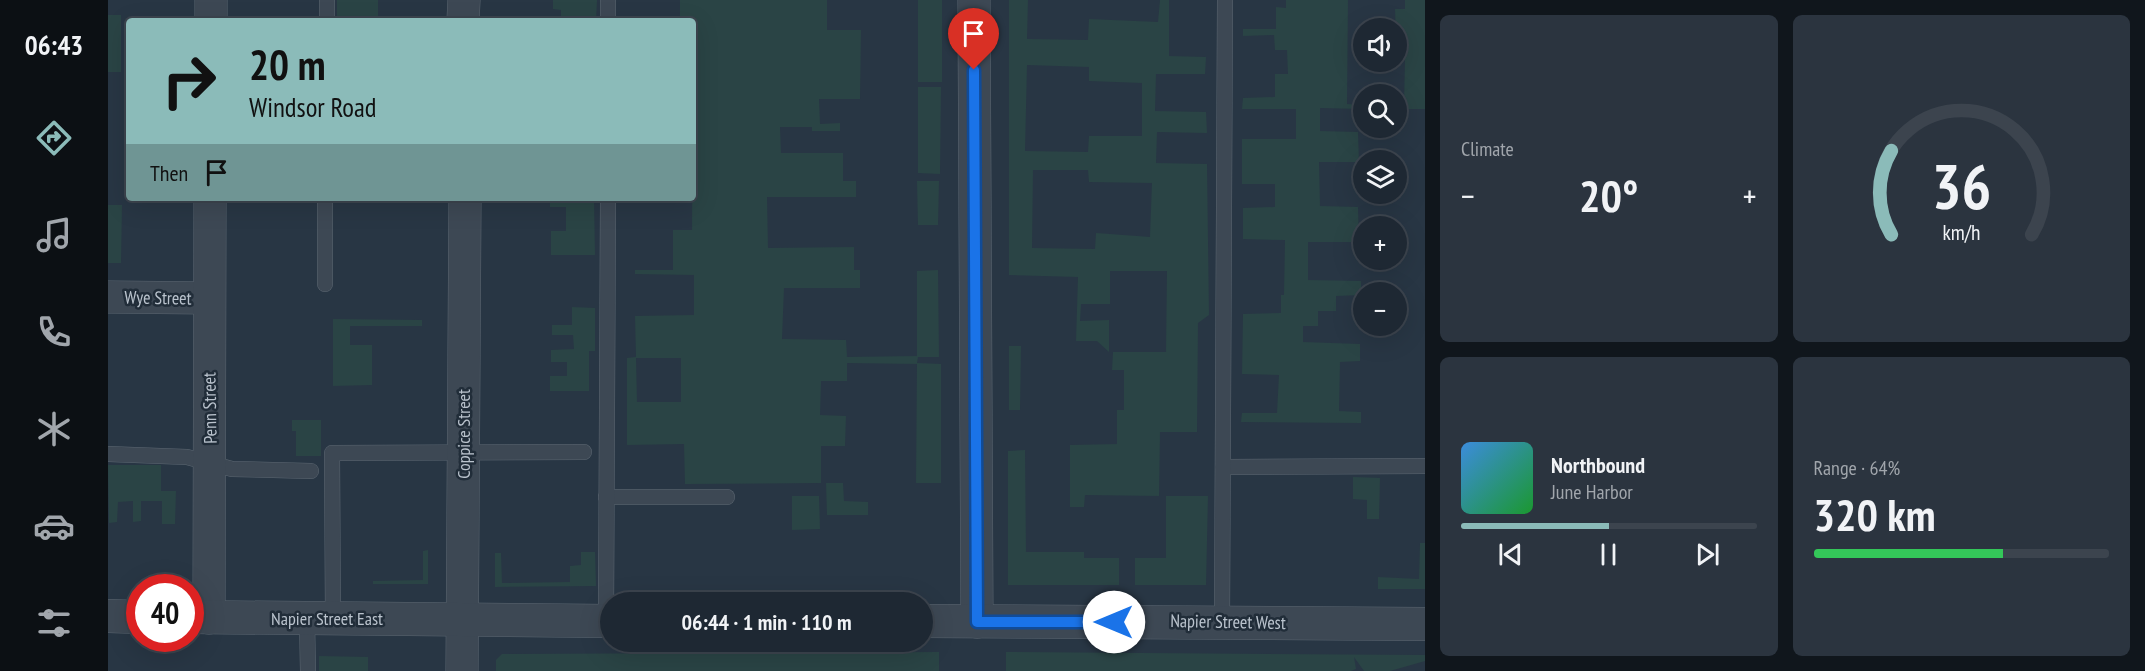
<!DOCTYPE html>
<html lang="en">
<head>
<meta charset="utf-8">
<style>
	body { margin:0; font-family:"PT Sans Narrow",sans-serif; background:#2b343f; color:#f1f3f6; height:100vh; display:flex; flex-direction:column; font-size:22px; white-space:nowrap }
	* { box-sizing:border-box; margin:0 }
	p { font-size:20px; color:#a1a6ac }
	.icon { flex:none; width:33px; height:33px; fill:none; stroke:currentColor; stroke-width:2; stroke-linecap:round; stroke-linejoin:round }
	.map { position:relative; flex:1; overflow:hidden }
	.drawer { display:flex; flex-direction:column; gap:15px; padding:15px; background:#10161c; width:720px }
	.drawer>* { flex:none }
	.hud { position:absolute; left:18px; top:18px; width:570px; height:183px; border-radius:6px; box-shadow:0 6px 24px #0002,0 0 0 2px #3c444e; background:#8bbbb9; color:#111; overflow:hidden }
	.fabs { position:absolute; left:1245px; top:18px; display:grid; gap:12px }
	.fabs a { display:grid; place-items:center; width:54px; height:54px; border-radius:50%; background:#1e2833; box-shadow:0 6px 24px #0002,0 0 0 2px #3c444e; font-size:30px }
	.speed { position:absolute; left:18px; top:574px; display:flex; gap:12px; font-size:30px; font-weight:700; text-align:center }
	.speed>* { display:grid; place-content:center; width:78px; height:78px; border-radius:50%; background:#1e2833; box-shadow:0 6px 24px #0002,0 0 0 2px #3c444e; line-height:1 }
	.speed .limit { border:9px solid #d22; background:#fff; color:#111 }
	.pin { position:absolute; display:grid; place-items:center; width:51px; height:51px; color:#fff; margin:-62px -26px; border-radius:50% 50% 50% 0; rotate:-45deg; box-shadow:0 0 6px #0007 }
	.pin .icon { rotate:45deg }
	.me { position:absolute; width:66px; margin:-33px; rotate:270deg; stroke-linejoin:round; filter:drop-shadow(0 0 4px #0008) }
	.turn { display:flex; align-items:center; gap:21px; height:126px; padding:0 24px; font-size:27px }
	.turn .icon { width:78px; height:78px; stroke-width:2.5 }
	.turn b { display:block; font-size:42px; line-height:51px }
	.then { display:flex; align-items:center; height:57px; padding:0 24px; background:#0003; gap:12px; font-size:22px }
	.big { font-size:45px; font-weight:700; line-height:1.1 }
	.drawer .card { flex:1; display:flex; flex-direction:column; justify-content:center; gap:9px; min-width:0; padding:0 21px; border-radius:9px; background:#2b343f }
	.drawer .dial { align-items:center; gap:0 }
	.dial svg { height:156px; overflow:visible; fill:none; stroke:#3c444e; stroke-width:7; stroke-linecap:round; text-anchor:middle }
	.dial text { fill:#f1f3f6; stroke:none }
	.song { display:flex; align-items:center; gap:18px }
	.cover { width:72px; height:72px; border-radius:9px; background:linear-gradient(135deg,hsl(210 70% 55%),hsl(130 70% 35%)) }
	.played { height:6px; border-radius:3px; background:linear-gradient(90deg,#8bbbb9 50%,#3c444e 50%) }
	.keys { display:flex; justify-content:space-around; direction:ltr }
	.heat { display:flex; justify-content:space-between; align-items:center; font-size:33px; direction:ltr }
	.charge { height:9px; border-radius:4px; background:linear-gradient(90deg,#34c759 64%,#3c444e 0) }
	.drawer .tiles { flex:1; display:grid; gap:15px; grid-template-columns:repeat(2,1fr) }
	.trip { position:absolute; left:492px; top:592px; width:333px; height:60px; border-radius:30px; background:#1e2833; box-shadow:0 6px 24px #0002,0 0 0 2px #3c444e; font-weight:700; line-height:60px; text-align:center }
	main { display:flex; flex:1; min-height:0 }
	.menu { display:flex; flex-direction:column; width:108px; justify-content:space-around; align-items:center; background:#0c1014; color:#a1a6ac }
	.menu .icon { width:42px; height:42px }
	.menu .selected { color:#8bbbb9 }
	.menu b { font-size:27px; color:#f1f3f6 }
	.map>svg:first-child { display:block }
	.green { fill:#2a4445; fill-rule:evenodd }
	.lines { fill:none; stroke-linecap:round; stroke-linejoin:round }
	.service-casing { stroke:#5b6671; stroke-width:16 }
	.minor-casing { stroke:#5b6671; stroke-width:33 }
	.tertiary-casing { stroke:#5b6671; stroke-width:34 }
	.service { stroke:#3d4854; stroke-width:15 }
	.minor { stroke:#3d4854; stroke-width:32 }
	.tertiary { stroke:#3d4854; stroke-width:33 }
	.route-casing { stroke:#114b97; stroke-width:15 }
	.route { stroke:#1a73e8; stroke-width:10 }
	.labels { text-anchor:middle; stroke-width:5; stroke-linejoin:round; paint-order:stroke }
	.street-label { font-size:18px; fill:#bac3cd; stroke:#212d39 }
</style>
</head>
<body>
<main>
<nav class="menu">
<b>06:43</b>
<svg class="icon selected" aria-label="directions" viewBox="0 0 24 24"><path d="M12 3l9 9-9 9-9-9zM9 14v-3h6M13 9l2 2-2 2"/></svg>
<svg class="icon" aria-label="music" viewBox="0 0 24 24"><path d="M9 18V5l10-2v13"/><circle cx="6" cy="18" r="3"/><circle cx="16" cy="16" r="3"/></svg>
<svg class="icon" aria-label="phone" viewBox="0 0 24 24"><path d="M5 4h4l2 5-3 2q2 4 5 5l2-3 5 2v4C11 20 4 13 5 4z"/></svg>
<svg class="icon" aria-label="climate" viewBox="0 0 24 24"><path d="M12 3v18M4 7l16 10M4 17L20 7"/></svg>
<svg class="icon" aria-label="car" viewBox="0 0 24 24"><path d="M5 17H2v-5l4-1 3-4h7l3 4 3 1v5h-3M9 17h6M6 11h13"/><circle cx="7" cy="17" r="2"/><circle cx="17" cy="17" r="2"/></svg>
<svg class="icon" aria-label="filters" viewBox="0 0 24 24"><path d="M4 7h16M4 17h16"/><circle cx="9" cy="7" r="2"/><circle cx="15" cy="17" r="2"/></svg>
</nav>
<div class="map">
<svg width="1317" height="671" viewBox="0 0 1317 671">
	<rect width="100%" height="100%" fill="#283644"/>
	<g class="green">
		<rect x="229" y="0" width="41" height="21"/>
		<polygon points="445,0 489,0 488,21 453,21 453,10 445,9"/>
		<path d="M572 0H719V30H753L752 99H711L712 124 732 123V131H704V127H672L673 153H735V181H748V197H659L660 248 746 247V270H752V288H676L674 339 738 340 739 357 809 356V271L830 270 831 357H810L809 363 833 364V483H808L809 364 739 363V381H713L712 415 738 416 737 446H713V483L577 484 576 444 519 445V358L528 357 527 316 586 315V275L527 274V270H565V230H584L585 21H572ZM528 358H573V402H529Z"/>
		<rect x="810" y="0" width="24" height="82"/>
		<path d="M901 0H920L919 39 980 40 981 19 1050 22 1052 0H1061V56L1098 57 1097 74H1048L1047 111 1098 112 1099 133 1049 132 1048 163 1099 164 1101 315 1090 323 1089 432H1052L1051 496 977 495 976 507H962V445L1009 444V410H1016V370H1004L1005 352H1058L1059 271H1002V304H973L972 321 1001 320V352L989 341H968L970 277 901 275ZM919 65 981 67V81L1034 83V136H981L980 152 917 151ZM925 170H980L981 182 1044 183 1042 237 988 233 987 249 924 248Z"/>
		<polygon points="1178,0 1240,0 1239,104 1255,105 1255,109 1212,108 1212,131 1250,132 1251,162 1211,162 1212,206 1250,207 1251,242 1200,242 1200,280 1253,281 1253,295 1228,296 1228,311 1210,311 1210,326 1195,326 1195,342 1252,344 1252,361 1232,362 1231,411 1253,412 1253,423 1133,422 1134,413 1169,413 1171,375 1134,374 1135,314 1173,313 1173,295 1176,295 1177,240 1135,239 1135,208 1167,207 1167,184 1134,184 1134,139 1188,139 1188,109 1134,109 1135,98 1167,97 1167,74 1180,74 1179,50 1167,50 1166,35 1135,36 1135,29 1168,29 1168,7 1178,8"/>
		<polygon points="1297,0 1317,0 1317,109 1289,109 1289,105 1296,105 1297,60 1289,60 1287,9 1297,9"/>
		<rect x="0" y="15" width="13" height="57"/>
		<polygon points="810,87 833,87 832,174 810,173"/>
		<polygon points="809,181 831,181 830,225 810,225"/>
		<polygon points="442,198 486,198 487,255 443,255 443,231 458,231 458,207 442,207"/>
		<polygon points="0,205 14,205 13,263 0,263"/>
		<polygon points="464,307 487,308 487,351 481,351 481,391 442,391 442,376 459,376 459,362 443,362 443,350 466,349 465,335 444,335 444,325 464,325"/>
		<polygon points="225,319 314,320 314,326 242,326 242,345 264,345 264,385 225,386"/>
		<polygon points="901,346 913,346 912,410 901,410"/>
		<polygon points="184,420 213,420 213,456 188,456 188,431 184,431"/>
		<polygon points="917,450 918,552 976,552 976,558 1011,558 1011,585 900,585 900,451"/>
		<polygon points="0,465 53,465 53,491 68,491 67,524 54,524 54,501 33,501 33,521 25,522 25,501 10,502 9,522 1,523"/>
		<polygon points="1245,477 1272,478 1271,519 1259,519 1259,500 1245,499"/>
		<polygon points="718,483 735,483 736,501 760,502 760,515 719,515"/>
		<polygon points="684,496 711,496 712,529 684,530"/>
		<polygon points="1058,496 1100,496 1098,585 1027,585 1027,558 1058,558"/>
		<polygon points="1312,543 1317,543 1317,589 1270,589 1270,577 1311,579"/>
		<polygon points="320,550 320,584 265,584 265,581 315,580 315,551"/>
		<polygon points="473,552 487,552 488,586 387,587 387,553 393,553 394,583 462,582 462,566 473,565"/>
		<polygon points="831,652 831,671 388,671 388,660 394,654"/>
		<polygon points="898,652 1317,655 1317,661 1282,671 1256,671 1246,657 1248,669 1243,671 898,671"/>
		<polygon points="211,656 260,657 260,671 211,671"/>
	</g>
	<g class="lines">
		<g class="service-casing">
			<g id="service">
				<polyline points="219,21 219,0"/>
				<polyline points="500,21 500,0"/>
				<polyline points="217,284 217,198"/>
				<polyline points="0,454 79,457 124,469 203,471"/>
				<polyline points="1115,467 1317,466"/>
				<polyline points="498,497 619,497"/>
				<polyline points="199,620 200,671"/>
				<polyline points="225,620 224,453 476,452"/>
				<polyline points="498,621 500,198"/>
				<polyline points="1114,623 1117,0"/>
			</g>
		</g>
		<g class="minor-casing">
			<g id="minor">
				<polyline points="866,0 869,622"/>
				<polyline points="103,21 103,0"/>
				<polyline points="355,21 356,0"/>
				<polyline points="0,297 101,298"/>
				<polyline points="101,618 102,198"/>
				<polyline points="354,671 357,198"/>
			</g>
		</g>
		<g class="tertiary-casing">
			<g id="tertiary">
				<polyline points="0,616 32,617"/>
				<polyline points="82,617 502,621"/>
				<polyline points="814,621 1317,624"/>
			</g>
		</g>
		<use href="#service" class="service"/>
		<use href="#minor" class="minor"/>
		<use href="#tertiary" class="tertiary"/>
	</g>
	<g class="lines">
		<g class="route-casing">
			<polyline id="route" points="866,70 869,622 1006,622"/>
		</g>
		<use href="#route" class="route"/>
	</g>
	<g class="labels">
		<g class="street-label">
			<text transform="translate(50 298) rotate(1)" y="6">Wye Street</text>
			<text transform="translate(102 408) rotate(-91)" y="6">Penn Street</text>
			<text transform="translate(356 434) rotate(-90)" y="6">Coppice Street</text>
			<text x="219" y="625">Napier Street East</text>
			<text transform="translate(1120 622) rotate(1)" y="6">Napier Street West</text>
		</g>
	</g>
</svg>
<div class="fabs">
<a><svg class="icon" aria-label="sound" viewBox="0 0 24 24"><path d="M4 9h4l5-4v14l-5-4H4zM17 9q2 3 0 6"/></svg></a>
<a><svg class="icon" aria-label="search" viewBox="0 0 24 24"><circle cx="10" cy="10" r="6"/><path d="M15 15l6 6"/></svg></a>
<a><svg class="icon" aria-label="layers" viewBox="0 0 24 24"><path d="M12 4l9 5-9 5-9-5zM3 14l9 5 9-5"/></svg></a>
<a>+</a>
<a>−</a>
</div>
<div class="speed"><div class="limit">40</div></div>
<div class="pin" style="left:866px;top:70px;background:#d93025"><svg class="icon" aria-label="arrive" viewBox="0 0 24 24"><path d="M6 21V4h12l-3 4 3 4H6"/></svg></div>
<svg class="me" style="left:1006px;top:622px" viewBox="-20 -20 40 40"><circle r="19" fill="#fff"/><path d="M0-13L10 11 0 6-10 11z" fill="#1a73e8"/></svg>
<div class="trip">06:44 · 1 min · 110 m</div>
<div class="hud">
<div class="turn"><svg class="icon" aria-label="right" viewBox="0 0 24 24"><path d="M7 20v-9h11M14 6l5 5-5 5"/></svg><div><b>20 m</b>Windsor Road</div></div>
<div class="then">Then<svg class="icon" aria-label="arrive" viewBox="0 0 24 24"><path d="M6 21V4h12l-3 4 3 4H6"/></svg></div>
</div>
</div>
<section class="drawer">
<div class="tiles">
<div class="card"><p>Climate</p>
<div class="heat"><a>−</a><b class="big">20°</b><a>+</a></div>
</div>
<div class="card dial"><svg viewBox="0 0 100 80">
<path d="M14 69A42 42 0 1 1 86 69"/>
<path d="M14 69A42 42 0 0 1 14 26" stroke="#8bbbb9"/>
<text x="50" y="56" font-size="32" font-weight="700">36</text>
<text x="50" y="72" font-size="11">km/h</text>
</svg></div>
<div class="card">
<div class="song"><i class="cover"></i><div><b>Northbound</b><p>June Harbor</p></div></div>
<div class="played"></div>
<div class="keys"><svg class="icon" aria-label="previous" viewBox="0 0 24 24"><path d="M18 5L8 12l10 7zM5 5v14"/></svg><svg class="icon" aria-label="pause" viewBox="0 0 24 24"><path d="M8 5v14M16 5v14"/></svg><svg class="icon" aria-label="next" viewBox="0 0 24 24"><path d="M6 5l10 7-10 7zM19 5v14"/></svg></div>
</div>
<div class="card"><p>Range · 64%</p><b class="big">320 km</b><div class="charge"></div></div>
</div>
</section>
</main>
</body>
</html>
